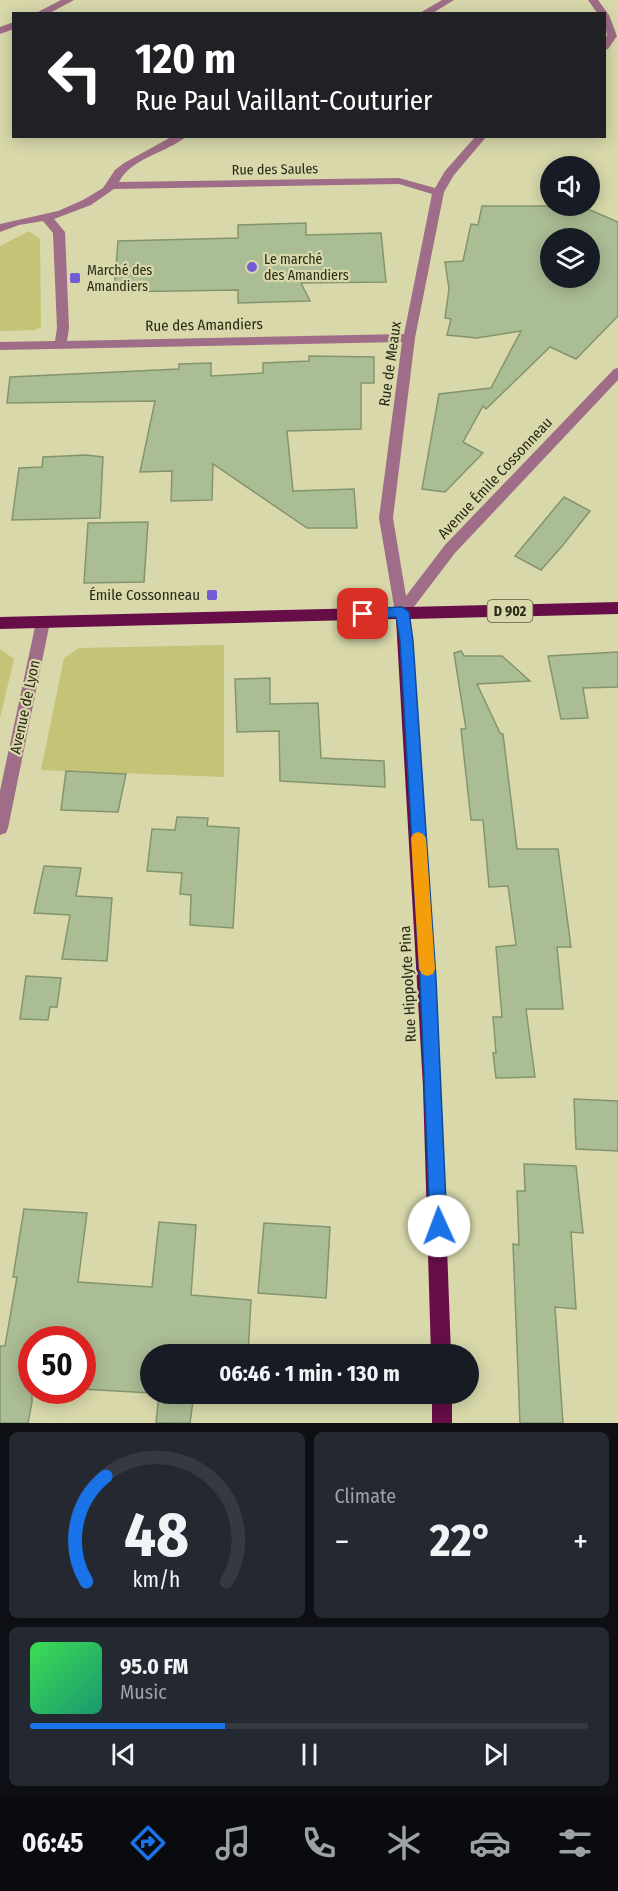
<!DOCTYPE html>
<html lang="en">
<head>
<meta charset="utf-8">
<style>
	body { margin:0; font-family:"Fira Sans Condensed",sans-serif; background:#242831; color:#f1f3f6; height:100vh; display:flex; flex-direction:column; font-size:22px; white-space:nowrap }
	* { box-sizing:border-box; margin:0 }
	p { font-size:20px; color:#9ea1a6 }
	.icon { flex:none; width:33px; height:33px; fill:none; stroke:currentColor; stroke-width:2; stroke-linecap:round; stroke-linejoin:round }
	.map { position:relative; height:1423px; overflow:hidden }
	.sheet { display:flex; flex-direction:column; gap:9px; padding:9px; background:#0d0f14; flex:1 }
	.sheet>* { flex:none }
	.top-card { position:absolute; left:12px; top:12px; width:594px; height:126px; border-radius:0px; box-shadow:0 3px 15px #0003; background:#202124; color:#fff; overflow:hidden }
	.tools { position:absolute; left:540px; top:156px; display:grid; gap:12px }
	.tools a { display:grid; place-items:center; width:60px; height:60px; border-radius:50%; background:#171b24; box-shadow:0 3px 15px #0003; font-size:30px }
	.speed { position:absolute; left:18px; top:1326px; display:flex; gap:12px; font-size:30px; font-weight:700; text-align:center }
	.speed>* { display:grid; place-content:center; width:78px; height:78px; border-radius:50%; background:#171b24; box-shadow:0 3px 15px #0003; line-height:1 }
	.speed .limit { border:9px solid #d22; background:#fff; color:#111 }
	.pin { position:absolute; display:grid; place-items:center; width:51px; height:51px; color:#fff; margin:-26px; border-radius:12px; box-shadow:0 3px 9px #0006 }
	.me { position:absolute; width:66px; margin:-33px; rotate:358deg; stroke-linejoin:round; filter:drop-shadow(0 0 4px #0008) }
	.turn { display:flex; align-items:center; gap:21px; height:126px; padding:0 24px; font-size:27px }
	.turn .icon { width:78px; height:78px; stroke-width:2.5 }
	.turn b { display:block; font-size:42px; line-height:51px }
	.big { font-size:45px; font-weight:700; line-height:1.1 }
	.sheet .tile { flex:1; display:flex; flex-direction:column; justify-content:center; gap:9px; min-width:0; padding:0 21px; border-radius:9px; background:#242831 }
	.sheet .dial { align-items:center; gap:0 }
	.dial svg { height:156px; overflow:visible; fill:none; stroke:#363941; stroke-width:7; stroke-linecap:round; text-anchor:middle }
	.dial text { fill:#f1f3f6; stroke:none }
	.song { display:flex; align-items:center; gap:18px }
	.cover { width:72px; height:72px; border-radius:9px; background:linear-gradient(135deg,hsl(130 70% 55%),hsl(160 70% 35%)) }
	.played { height:6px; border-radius:3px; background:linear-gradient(90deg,#1a73e8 35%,#363941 35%) }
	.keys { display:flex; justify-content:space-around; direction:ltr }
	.heat { display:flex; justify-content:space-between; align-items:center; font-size:33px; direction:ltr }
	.sheet .tiles { flex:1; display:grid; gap:9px; grid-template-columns:1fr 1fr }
	.tile:last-child { grid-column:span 2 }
	.trip { position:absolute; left:140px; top:1344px; width:339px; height:60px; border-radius:30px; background:#171b24; box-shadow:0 3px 15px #0003; font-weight:700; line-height:60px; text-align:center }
	.tab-bar { display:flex; height:96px; justify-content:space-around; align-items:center; background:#090b0e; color:#9ea1a6 }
	.tab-bar .icon { width:42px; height:42px }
	.tab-bar .active { color:#1a73e8 }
	.tab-bar b { font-size:27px; color:#f1f3f6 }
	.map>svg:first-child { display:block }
	.green { fill:#c4c377 }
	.building { fill:#abbd95; stroke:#84956e; stroke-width:1.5; fill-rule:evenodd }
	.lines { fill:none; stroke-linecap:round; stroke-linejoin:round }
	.minor { fill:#9f6d87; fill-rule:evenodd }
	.major { fill:#670d47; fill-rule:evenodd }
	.route { fill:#1a73e8; stroke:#114b97; stroke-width:1.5 }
	.slow { fill:#f59e0b }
	.poi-dot { fill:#725bd5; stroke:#d8d8ab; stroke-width:2 }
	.labels { text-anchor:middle; stroke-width:4.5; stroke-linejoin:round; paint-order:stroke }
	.far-street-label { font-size:14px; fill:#292917; stroke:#d8d8ab }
	.far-poi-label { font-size:14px; fill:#292917; stroke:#d8d8ab; text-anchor:start }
	.shield { fill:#d8d8ab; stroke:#5e5e43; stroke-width:1.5 }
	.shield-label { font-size:14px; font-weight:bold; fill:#292917 }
	.street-label { font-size:15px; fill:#292917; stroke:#d8d8ab }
	.poi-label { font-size:15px; fill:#292917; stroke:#d8d8ab; text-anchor:end }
</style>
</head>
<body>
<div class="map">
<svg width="618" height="1423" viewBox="0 0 618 1423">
	<rect width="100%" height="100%" fill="#d8d8ab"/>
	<g class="green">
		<polygon points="29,231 40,239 41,327 35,330 0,331 0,246"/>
		<polygon points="224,645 224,777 41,770 64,658 79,648"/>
		<polygon points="0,649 14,659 0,718"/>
	</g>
	<g class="building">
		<path d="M482 206H581L618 222V316L576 359 550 347 486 409 483 406 463 442 483 453 445 492 422 489 439 394 491 388 521 331 477 338 447 335 451 319 445 318 449 289 445 262 463 261 471 224 478 225ZM550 238H590V278H550Z"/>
		<polygon points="306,223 306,235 381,233 386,282 301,283 310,301 238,303 238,290 114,292 118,241 238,238 238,225"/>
		<polygon points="309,356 374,357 374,383 361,383 361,429 287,431 293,491 354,489 357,528 307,528 213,464 212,500 171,501 172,471 140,472 155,401 7,403 10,377 179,369 179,364 211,363 211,376 263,373 263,363 309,361"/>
		<polygon points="86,455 103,457 100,518 12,520 19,468 42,467 43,457"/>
		<polygon points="564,497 590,511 563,545 541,570 515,556"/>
		<polygon points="148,522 144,582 84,583 88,523"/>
		<polygon points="461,651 464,656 502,656 530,681 477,684 500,733 503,734 517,849 558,849 571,947 557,947 563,1009 526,1009 535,1077 496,1078 493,1053 496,1053 493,1017 502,1017 496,947 516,945 508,886 489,887 483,820 471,820 461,729 466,729 454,653"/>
		<polygon points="618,652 618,687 583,688 588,718 561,719 548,656"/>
		<polygon points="270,678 270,704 318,703 321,758 384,761 385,787 280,781 279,731 237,732 235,679"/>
		<polygon points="66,771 126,774 118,812 61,810"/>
		<polygon points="177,817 208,818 207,826 239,828 233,928 190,925 191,895 180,894 182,873 147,871 152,829 175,830"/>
		<polygon points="44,866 81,868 76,896 112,898 107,961 62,959 70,915 34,913"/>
		<polygon points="26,976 61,978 57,1007 50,1007 48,1020 20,1019"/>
		<polygon points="574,1099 618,1101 618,1151 576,1149"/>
		<polygon points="524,1164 576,1166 583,1233 571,1232 576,1309 555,1307 563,1423 520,1423 513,1244 519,1245 517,1191 525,1191"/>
		<polygon points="24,1209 87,1213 78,1282 152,1287 159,1222 196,1225 191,1295 251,1300 248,1354 150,1354 150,1393 82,1389 82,1340 32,1340 32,1402 28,1423 0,1423 0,1346 5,1346 17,1277 13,1277"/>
		<polygon points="264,1223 330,1227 326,1298 258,1293"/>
		<polygon points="159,1394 194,1394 190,1423 156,1423"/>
	</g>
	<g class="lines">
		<g class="minor">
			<polygon points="61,0 74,0 48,14 34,14"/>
			<polygon points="442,0 454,0 431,14 418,14"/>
			<polygon points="588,0 598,0 609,15 617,36 608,49 604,50 604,39 607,36 604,14 598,14"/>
			<polygon points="14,22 14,29 0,34 0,27"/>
			<path d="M173 136H187C167 153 132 157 119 182L399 178 435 188 445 171 476 136H487L454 175 444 192 415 338 393 518 406 596 445 545 614 369 618 368V380L455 553 407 616H397L395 612 379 518 402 342 0 350V342L55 341 57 328 53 233 43 221 19 225 0 232V224L58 211 83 200 103 188 115 170 124 163ZM399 184 432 194 404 334 67 341 69 328 65 232 54 219 91 205 114 189Z"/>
			<polygon points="43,616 48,618 50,622 8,828 6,833 0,835 0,791 36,622 38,618"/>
		</g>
		<g class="major">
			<polygon points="618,602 618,614 410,619 441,1087 451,1354 431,1354 423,1087 396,619 0,629 0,617"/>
			<rect x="432" y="1394" width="20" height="29"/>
		</g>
	</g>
	<polygon class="route" points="402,607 409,612 413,641 436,979 447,1226 445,1232 439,1234 433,1232 430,1226 420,979 400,641 396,617 363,619 357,614 363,609"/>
	<polygon class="slow" points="418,832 423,834 426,838 435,969 433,974 427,976 422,974 419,969 411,838 413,834"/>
	<g class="poi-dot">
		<circle cx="252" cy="267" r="6"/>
		<rect x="69" y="272" width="12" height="12" rx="3"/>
		<rect x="206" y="589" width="12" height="12" rx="3"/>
	</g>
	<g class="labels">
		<g class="far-street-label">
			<text transform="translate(275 169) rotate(-1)" y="5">Rue des Saules</text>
		</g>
		<g class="far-poi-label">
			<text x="264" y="264">Le marché<tspan x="264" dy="16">des Amandiers</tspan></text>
			<text x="87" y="275">Marché des<tspan x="87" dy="16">Amandiers</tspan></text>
		</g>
		<rect class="shield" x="487.5" y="600" width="45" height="22" rx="4.5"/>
		<g class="shield-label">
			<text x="510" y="616">D 902</text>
		</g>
		<g class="street-label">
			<text transform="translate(204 325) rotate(-1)" y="5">Rue des Amandiers</text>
			<text transform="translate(390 364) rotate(-82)" y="5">Rue de Meaux</text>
			<text transform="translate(495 478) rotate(-47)" y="5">Avenue Émile Cossonneau</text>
			<text transform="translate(25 707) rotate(-78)" y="5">Avenue de Lyon</text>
			<text transform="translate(408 984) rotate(-93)" y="5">Rue Hippolyte Pina</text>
		</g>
		<g class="poi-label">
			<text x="200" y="600">Émile Cossonneau</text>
		</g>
	</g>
</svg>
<div class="tools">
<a><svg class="icon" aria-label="sound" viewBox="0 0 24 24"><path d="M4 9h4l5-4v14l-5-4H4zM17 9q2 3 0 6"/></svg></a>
<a><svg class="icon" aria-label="layers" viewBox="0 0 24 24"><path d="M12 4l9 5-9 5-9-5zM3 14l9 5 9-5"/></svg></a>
</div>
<div class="speed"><div class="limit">50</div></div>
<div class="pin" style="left:363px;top:614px;background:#d93025"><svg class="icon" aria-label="arrive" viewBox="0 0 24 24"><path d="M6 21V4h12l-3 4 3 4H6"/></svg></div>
<svg class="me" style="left:439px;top:1226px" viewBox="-20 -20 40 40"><circle r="19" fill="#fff"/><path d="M0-13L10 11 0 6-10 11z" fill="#1a73e8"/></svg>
<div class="trip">06:46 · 1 min · 130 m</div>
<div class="top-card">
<div class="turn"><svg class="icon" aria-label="left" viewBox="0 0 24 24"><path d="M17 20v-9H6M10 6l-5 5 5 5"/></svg><div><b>120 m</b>Rue Paul Vaillant-Couturier</div></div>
</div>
</div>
<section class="sheet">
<div class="tiles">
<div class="tile dial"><svg viewBox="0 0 100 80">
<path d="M14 69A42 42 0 1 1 86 69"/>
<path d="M14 69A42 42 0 0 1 24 15" stroke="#1a73e8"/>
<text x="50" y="56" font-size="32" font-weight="700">48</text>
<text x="50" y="72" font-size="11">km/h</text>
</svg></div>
<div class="tile"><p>Climate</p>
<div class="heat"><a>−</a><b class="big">22°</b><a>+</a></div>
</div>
<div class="tile">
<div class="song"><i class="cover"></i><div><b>95.0 FM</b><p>Music</p></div></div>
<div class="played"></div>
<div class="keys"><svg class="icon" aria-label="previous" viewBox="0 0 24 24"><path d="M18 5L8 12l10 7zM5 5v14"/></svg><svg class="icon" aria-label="pause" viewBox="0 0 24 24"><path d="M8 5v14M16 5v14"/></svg><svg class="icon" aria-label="next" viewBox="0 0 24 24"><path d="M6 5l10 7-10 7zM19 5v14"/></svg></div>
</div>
</div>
</section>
<nav class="tab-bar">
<b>06:45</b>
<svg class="icon active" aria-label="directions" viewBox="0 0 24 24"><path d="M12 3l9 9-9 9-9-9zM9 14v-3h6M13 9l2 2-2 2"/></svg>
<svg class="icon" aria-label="music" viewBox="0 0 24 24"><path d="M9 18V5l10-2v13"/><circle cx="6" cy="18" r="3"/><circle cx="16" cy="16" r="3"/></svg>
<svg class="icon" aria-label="phone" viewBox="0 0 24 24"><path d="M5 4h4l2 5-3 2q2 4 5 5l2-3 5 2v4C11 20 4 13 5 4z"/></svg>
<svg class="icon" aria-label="climate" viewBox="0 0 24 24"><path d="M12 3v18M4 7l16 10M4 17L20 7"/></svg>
<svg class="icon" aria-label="car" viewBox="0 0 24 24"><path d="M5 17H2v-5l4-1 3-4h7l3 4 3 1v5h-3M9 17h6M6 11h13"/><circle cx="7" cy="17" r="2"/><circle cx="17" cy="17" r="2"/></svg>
<svg class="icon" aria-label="filters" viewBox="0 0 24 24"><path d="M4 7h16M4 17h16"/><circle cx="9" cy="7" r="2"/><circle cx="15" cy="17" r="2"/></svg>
</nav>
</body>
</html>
